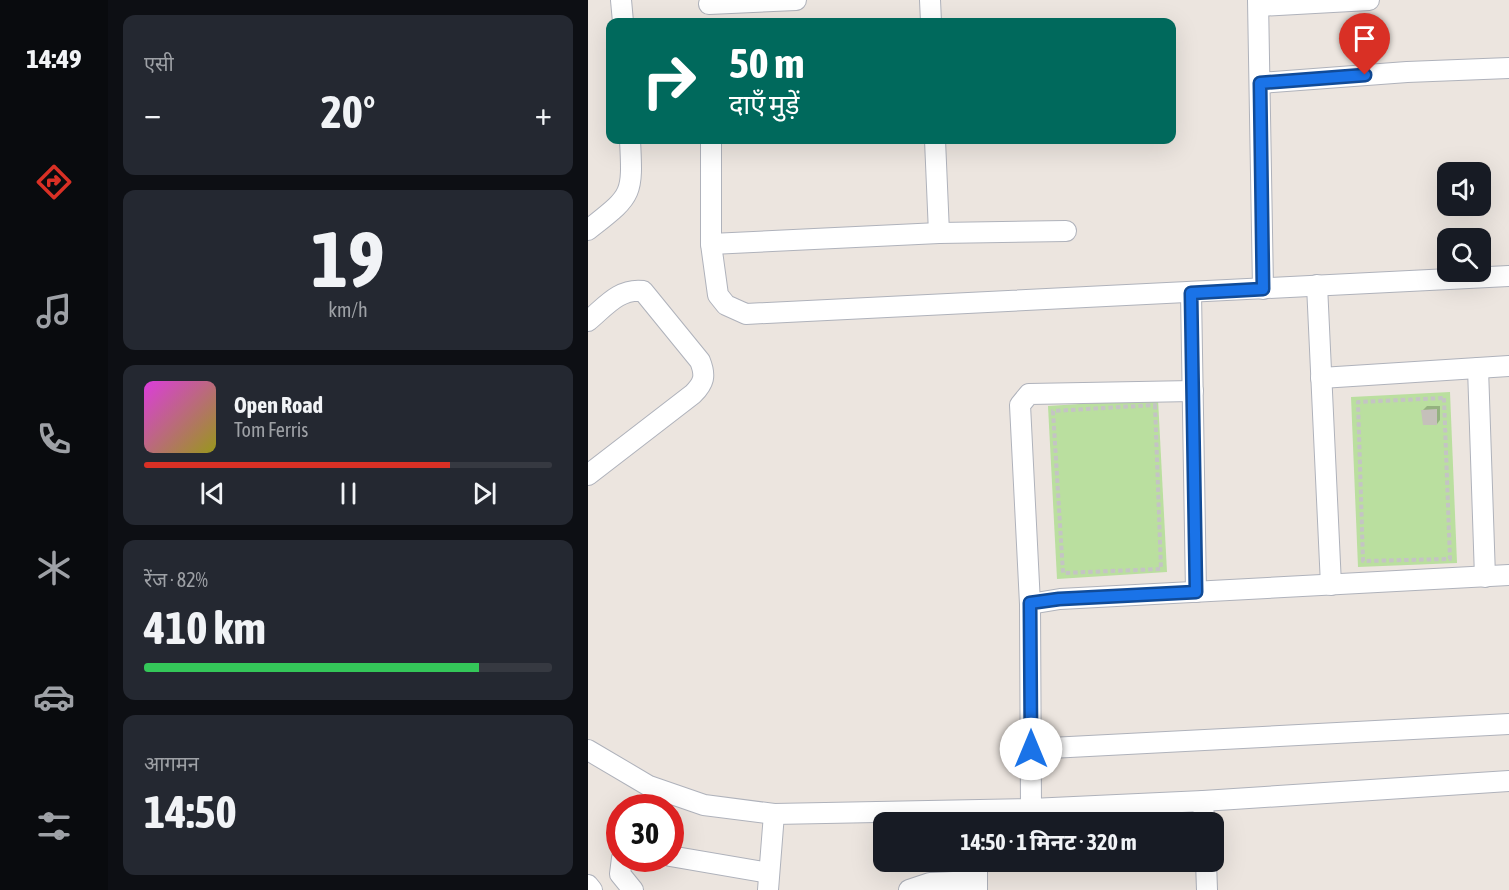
<!DOCTYPE html>
<html lang="hi">
<head>
<meta charset="utf-8">
<style>
	body { margin:0; font-family:"Asap Condensed","Noto Sans Devanagari",sans-serif; background:#242831; color:#f1f3f6; height:100vh; display:flex; flex-direction:column; font-size:22px; white-space:nowrap }
	* { box-sizing:border-box; margin:0 }
	p { font-size:20px; color:#9ea1a6 }
	.icon { flex:none; width:33px; height:33px; fill:none; stroke:currentColor; stroke-width:2; stroke-linecap:round; stroke-linejoin:round }
	.map { position:relative; flex:1; overflow:hidden }
	.panel { display:flex; flex-direction:column; gap:15px; padding:15px; background:#0d0f14; width:480px }
	.panel>* { flex:none }
	.top-card { position:absolute; left:18px; top:18px; width:570px; height:126px; border-radius:12px; box-shadow:0 6px 24px #0002; background:#00695c; color:#fff; overflow:hidden }
	.tools { position:absolute; left:849px; top:162px; display:grid; gap:12px }
	.tools a { display:grid; place-items:center; width:54px; height:54px; border-radius:12px; background:#171b24; box-shadow:0 6px 24px #0002; font-size:30px }
	.speed { position:absolute; left:18px; top:794px; display:flex; gap:12px; font-size:30px; font-weight:700; text-align:center }
	.speed>* { display:grid; place-content:center; width:78px; height:78px; border-radius:50%; background:#171b24; box-shadow:0 6px 24px #0002; line-height:1 }
	.speed .limit { border:9px solid #d22; background:#fff; color:#111 }
	.pin { position:absolute; display:grid; place-items:center; width:51px; height:51px; color:#fff; margin:-62px -26px; border-radius:50% 50% 50% 0; rotate:-45deg; box-shadow:0 0 6px #0007 }
	.pin .icon { rotate:45deg }
	.me { position:absolute; width:66px; margin:-33px; rotate:0deg; stroke-linejoin:round; filter:drop-shadow(0 0 4px #0008) }
	.turn { display:flex; align-items:center; gap:21px; height:126px; padding:0 24px; font-size:27px }
	.turn .icon { width:78px; height:78px; stroke-width:2.5 }
	.turn b { display:block; font-size:42px; line-height:51px }
	.big { font-size:45px; font-weight:700; line-height:1.1 }
	.panel .widget { flex:1; display:flex; flex-direction:column; justify-content:center; gap:9px; min-width:0; padding:0 21px; border-radius:12px; background:#242831 }
	.panel .dial { align-items:center; gap:0 }
	.dial b { font-size:78px; line-height:1 }
	.song { display:flex; align-items:center; gap:18px }
	.cover { width:72px; height:72px; border-radius:9px; background:linear-gradient(135deg,hsl(300 70% 55%),hsl(60 70% 35%)) }
	.played { height:6px; border-radius:3px; background:linear-gradient(90deg,#d93025 75%,#363941 75%) }
	.keys { display:flex; justify-content:space-around; direction:ltr }
	.heat { display:flex; justify-content:space-between; align-items:center; font-size:33px; direction:ltr }
	.charge { height:9px; border-radius:4px; background:linear-gradient(90deg,#34c759 82%,#363941 0) }
	.trip { position:absolute; left:285px; top:812px; width:351px; height:60px; border-radius:12px; background:#171b24; box-shadow:0 6px 24px #0002; font-weight:700; line-height:60px; text-align:center }
	main { display:flex; flex:1; min-height:0 }
	.dock { display:flex; flex-direction:column; width:108px; justify-content:space-around; align-items:center; background:#090b0e; color:#9ea1a6 }
	.dock .icon { width:42px; height:42px }
	.dock .active { color:#d93025 }
	.dock b { font-size:27px; color:#f1f3f6 }
	.map>svg:first-child { display:block }
	.green { fill:#badf9f }
	.shadow { fill:#0003 }
	.building { fill:#c5c0ba }
	.lines { fill:none; stroke-linecap:round; stroke-linejoin:round }
	.minor-casing { stroke:#afb2bb; stroke-width:22 }
	.path { stroke:#c4c4c4; stroke-width:4; stroke-dasharray:4.5 3; stroke-linecap:butt }
	.minor { stroke:#fff; stroke-width:20 }
	.route-casing { stroke:#114b97; stroke-width:15 }
	.route { stroke:#1a73e8; stroke-width:10 }
</style>
</head>
<body>
<main>
<nav class="dock">
<b>14:49</b>
<svg class="icon active" aria-label="directions" viewBox="0 0 24 24"><path d="M12 3l9 9-9 9-9-9zM9 14v-3h6M13 9l2 2-2 2"/></svg>
<svg class="icon" aria-label="music" viewBox="0 0 24 24"><path d="M9 18V5l10-2v13"/><circle cx="6" cy="18" r="3"/><circle cx="16" cy="16" r="3"/></svg>
<svg class="icon" aria-label="phone" viewBox="0 0 24 24"><path d="M5 4h4l2 5-3 2q2 4 5 5l2-3 5 2v4C11 20 4 13 5 4z"/></svg>
<svg class="icon" aria-label="climate" viewBox="0 0 24 24"><path d="M12 3v18M4 7l16 10M4 17L20 7"/></svg>
<svg class="icon" aria-label="car" viewBox="0 0 24 24"><path d="M5 17H2v-5l4-1 3-4h7l3 4 3 1v5h-3M9 17h6M6 11h13"/><circle cx="7" cy="17" r="2"/><circle cx="17" cy="17" r="2"/></svg>
<svg class="icon" aria-label="filters" viewBox="0 0 24 24"><path d="M4 7h16M4 17h16"/><circle cx="9" cy="7" r="2"/><circle cx="15" cy="17" r="2"/></svg>
</nav>
<section class="panel">
<div class="widget"><p>एसी</p>
<div class="heat"><a>−</a><b class="big">20°</b><a>+</a></div>
</div>
<div class="widget dial"><b>19</b><p>km/h</p></div>
<div class="widget">
<div class="song"><i class="cover"></i><div><b>Open Road</b><p>Tom Ferris</p></div></div>
<div class="played"></div>
<div class="keys"><svg class="icon" aria-label="previous" viewBox="0 0 24 24"><path d="M18 5L8 12l10 7zM5 5v14"/></svg><svg class="icon" aria-label="pause" viewBox="0 0 24 24"><path d="M8 5v14M16 5v14"/></svg><svg class="icon" aria-label="next" viewBox="0 0 24 24"><path d="M6 5l10 7-10 7zM19 5v14"/></svg></div>
</div>
<div class="widget"><p>रेंज · 82%</p><b class="big">410 km</b><div class="charge"></div></div>
<div class="widget"><p>आगमन</p><b class="big">14:50</b></div>
</section>
<div class="map">
<svg width="921" height="890" viewBox="0 0 921 890">
	<rect width="100%" height="100%" fill="#ece5df"/>
	<g class="green">
		<polygon points="862,392 869,563 770,567 763,397"/>
		<polygon points="570,399 579,572 469,579 460,406"/>
	</g>
	<polygon class="shadow" points="839,406 852,406 852,420 849,424 835,410"/>
	<polygon class="building" points="849,409 849,425 835,425 833,410"/>
	<g class="lines">
		<g class="minor-casing">
			<g id="minor">
				<polyline points="33,0 35,22"/>
				<polyline points="342,0 343,22"/>
				<polyline points="670,0 675,289"/>
				<polyline points="121,4 208,0"/>
				<polyline points="671,6 781,0"/>
				<polyline points="672,83 819,72 921,68"/>
				<polyline points="123,140 123,244 130,295 138,305 158,314 921,276"/>
				<polyline points="347,140 351,233"/>
				<path d="M0 230C44 195 45 197 42 140"/>
				<polyline points="123,244 351,233 478,231"/>
				<polyline points="729,285 743,585"/>
				<polyline points="603,293 608,592"/>
				<path d="M0 321C17 307 31 288 55 291L112 361C118 376 116 383 105 394L0 475"/>
				<polyline points="890,368 897,577"/>
				<polyline points="733,378 921,366"/>
				<polyline points="442,604 432,405 441,394 605,391"/>
				<polyline points="443,749 921,724"/>
				<polyline points="0,750 61,786 116,805 186,814 443,809 615,801 921,781"/>
				<polyline points="615,801 616,822"/>
				<polyline points="443,809 442,604 472,599 921,575"/>
				<polyline points="82,856 181,873"/>
				<polyline points="34,858 32,874 45,890"/>
				<polyline points="389,861 389,890"/>
				<polyline points="618,861 619,890"/>
				<polyline points="0,885 4,890"/>
				<polyline points="180,890 186,814"/>
				<polyline points="321,890 342,883 389,881"/>
			</g>
		</g>
		<g class="path">
			<polygon points="856,398 862,559 775,561 770,402"/>
			<polygon points="567,405 573,569 475,573 465,411"/>
		</g>
		<use href="#minor" class="minor"/>
	</g>
	<g class="lines">
		<g class="route-casing">
			<polyline id="route" points="443,749 442,603 471,599 608,592 603,293 675,289 672,83 777,75"/>
		</g>
		<use href="#route" class="route"/>
	</g>
</svg>
<div class="tools">
<a><svg class="icon" aria-label="sound" viewBox="0 0 24 24"><path d="M4 9h4l5-4v14l-5-4H4zM17 9q2 3 0 6"/></svg></a>
<a><svg class="icon" aria-label="search" viewBox="0 0 24 24"><circle cx="10" cy="10" r="6"/><path d="M15 15l6 6"/></svg></a>
</div>
<div class="speed"><div class="limit">30</div></div>
<div class="pin" style="left:777px;top:75px;background:#d93025"><svg class="icon" aria-label="arrive" viewBox="0 0 24 24"><path d="M6 21V4h12l-3 4 3 4H6"/></svg></div>
<svg class="me" style="left:443px;top:749px" viewBox="-20 -20 40 40"><circle r="19" fill="#fff"/><path d="M0-13L10 11 0 6-10 11z" fill="#1a73e8"/></svg>
<div class="trip">14:50 · 1 मिनट · 320 m</div>
<div class="top-card">
<div class="turn"><svg class="icon" aria-label="right" viewBox="0 0 24 24"><path d="M7 20v-9h11M14 6l5 5-5 5"/></svg><div><b>50 m</b>दाएँ मुड़ें</div></div>
</div>
</div>
</main>
</body>
</html>
